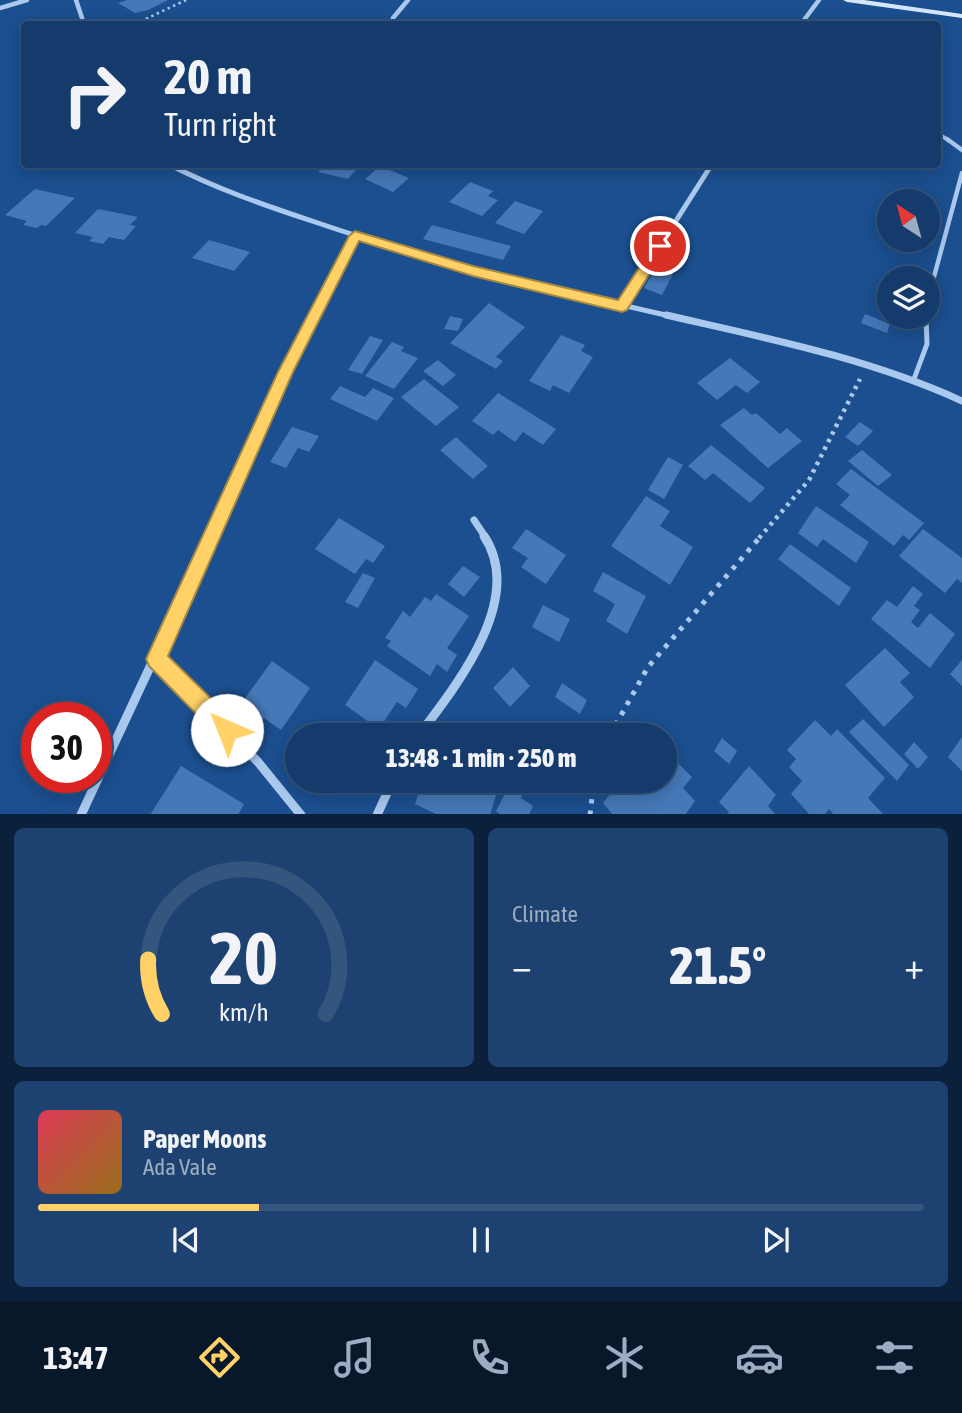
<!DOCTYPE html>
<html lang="en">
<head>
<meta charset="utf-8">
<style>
	body { margin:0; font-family:"Asap Condensed",sans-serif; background:#1d4271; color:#f1f3f6; height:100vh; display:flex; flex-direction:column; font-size:26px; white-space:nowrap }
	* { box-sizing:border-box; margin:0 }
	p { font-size:23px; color:#9dadc1 }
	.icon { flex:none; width:38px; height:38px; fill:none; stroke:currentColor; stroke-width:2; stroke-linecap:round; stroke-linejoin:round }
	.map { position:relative; height:814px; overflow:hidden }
	.side { display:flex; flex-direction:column; gap:14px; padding:14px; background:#0b203b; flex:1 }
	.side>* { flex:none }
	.top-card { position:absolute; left:21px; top:21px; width:920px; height:147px; border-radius:7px; box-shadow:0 4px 18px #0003,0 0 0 2px #33557e; background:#143b6b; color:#f1f3f6; overflow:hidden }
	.needle { width:46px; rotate:324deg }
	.buttons { position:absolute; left:877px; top:189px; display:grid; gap:14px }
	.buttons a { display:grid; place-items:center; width:63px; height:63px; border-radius:50%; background:#143b6b; box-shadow:0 4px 18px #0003,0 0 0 2px #33557e; font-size:35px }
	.speed { position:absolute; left:21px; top:702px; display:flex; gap:14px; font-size:35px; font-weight:700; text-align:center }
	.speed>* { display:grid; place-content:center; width:91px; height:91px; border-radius:50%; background:#143b6b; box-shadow:0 4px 18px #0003,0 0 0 2px #33557e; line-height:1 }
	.speed .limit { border:10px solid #d22; background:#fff; color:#111 }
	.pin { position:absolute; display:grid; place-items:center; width:60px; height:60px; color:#fff; margin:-30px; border:4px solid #fff; border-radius:50%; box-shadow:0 2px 7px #0007 }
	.me { position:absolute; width:77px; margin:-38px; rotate:316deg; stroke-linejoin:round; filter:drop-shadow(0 0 5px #0008) }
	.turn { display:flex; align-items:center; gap:24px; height:147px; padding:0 28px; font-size:32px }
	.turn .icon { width:91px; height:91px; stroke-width:2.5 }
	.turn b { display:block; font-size:49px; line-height:60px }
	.big { font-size:52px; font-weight:800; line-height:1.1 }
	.side .tile { flex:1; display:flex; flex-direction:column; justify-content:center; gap:10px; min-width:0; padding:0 24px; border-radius:10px; background:#1d4271 }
	.side .dial { align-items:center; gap:0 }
	.dial svg { height:182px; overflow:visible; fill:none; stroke:#33557e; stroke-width:7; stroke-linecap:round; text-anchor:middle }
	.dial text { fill:#f1f3f6; stroke:none }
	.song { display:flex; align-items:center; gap:21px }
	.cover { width:84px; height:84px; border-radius:10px; background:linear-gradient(135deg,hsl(350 70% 55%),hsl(40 70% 35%)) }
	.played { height:7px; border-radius:4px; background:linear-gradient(90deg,#ffd166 25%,#33557e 25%) }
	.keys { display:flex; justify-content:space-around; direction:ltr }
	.heat { display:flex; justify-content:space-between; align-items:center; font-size:38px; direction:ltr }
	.side .tiles { flex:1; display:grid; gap:14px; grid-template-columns:1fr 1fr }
	.tile:last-child { grid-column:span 2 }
	.trip { position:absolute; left:285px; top:723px; width:392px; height:70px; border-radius:35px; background:#143b6b; box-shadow:0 4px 18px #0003,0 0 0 2px #33557e; font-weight:800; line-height:70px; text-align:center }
	.dock { display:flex; height:112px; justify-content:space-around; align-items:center; background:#08182b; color:#9dadc1 }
	.dock .icon { width:49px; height:49px }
	.dock .active { color:#ffd166 }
	.dock b { font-size:32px; color:#f1f3f6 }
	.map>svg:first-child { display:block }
	.building { fill:#4478b7 }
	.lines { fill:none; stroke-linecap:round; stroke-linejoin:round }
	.path-far2 { stroke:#a9c9ee; stroke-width:2.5; stroke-dasharray:2.5 3.5; stroke-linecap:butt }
	.path-far1 { stroke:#a9c9ee; stroke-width:4.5; stroke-dasharray:3.5 5; stroke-linecap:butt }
	.path { stroke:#a9c9ee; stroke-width:5; stroke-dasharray:4.5 7; stroke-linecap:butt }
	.lane-far2 { stroke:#a9c9ee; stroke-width:3.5 }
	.lane-far1 { stroke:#a9c9ee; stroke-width:4.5 }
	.lane { stroke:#a9c9ee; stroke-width:5 }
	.street-far3 { stroke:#a9c9ee; stroke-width:4.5 }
	.street-far2 { stroke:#a9c9ee; stroke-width:5 }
	.street-far1 { stroke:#a9c9ee; stroke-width:7 }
	.street { stroke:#a9c9ee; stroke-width:9 }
	.secondary { fill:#d6e6fa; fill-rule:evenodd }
	.route { fill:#ffd166; stroke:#a68842; stroke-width:2 }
</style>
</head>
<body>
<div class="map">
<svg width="962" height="815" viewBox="0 0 962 815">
	<rect width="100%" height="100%" fill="#1b4f8f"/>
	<g class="building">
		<polygon points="127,0 168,0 148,10 135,13 118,3"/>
		<polygon points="325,164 361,164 348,179 318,172"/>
		<polygon points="380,166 409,178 393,192 365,179"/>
		<polygon points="470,182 493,191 488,196 498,200 482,216 449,202"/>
		<polygon points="35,189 75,198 46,226 41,225 37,228 23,225 27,221 5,215"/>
		<polygon points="515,201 543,211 524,234 495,223"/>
		<polygon points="98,209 138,217 130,225 136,226 124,240 109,237 103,244 89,241 93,237 75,233"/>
		<polygon points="432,225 511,246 503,260 423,239"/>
		<polygon points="209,240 250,252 234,271 192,258"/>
		<polygon points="657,266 674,272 662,295 644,288"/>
		<polygon points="489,303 525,327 496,357 503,361 496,369 450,343"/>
		<polygon points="865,314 890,324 887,333 861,323"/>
		<polygon points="450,316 463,319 458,331 444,329"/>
		<polygon points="561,335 585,345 581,351 593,357 569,393 553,385 550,391 529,381"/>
		<polygon points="370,336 383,340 362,374 348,370"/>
		<polygon points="392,342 404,347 401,351 418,358 394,389 365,376"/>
		<polygon points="730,358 760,382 747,393 736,385 717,400 697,383"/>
		<polygon points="438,360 456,375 443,386 423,371"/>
		<polygon points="424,379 459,407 436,426 401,397"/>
		<polygon points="340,386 365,397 373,388 394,398 377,421 330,399"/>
		<polygon points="498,393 556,429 543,445 523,432 515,442 498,430 493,435 472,421"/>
		<polygon points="744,408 752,415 756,413 780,434 787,428 802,441 768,468 720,425"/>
		<polygon points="860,422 873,431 858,446 845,437"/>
		<polygon points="292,427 319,436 309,452 298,448 286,468 270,462"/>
		<polygon points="456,437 488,466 473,479 440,450"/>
		<polygon points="711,445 765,488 750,503 713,473 705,480 688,466"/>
		<polygon points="862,450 892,475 878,486 848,461"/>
		<polygon points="668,457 683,465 664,499 648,490"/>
		<polygon points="851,469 924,523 909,540 903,535 894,546 840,505 850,495 836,484"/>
		<polygon points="646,496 670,511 660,526 693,547 670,585 611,546"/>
		<polygon points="816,506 869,542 856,563 823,539 817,547 798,533"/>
		<polygon points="339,518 385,546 373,563 366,559 355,574 315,549"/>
		<polygon points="526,529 566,555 546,584 521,567 528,558 512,548"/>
		<polygon points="923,529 962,558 962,583 957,579 945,593 899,556"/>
		<polygon points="790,544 851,588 839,606 778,559"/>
		<polygon points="463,566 480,577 464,597 448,584"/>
		<polygon points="603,572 646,596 627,634 606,621 615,604 593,591"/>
		<polygon points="363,573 375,578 358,608 345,602"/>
		<polygon points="913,586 923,594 914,606 920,610 911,622 918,628 930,613 955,634 930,668 871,619 887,600 897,607"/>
		<polygon points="436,594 469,616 447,648 457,655 447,672 437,664 430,676 387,646 391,641 385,638 403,611 410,617 425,597 431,601"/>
		<polygon points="543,605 570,619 559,642 532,627"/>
		<polygon points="885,648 910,673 900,682 914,697 884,727 845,685"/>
		<polygon points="375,660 418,689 406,708 397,702 379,729 345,705"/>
		<polygon points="962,660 962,686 950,674"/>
		<polygon points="272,661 310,688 281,730 264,718 257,729 235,712"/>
		<polygon points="513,667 530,686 510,707 493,688"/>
		<polygon points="562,683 587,700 580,714 555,697"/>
		<polygon points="863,719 909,765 897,781 849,732"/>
		<polygon points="815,720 831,736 837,729 885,778 868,798 884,815 834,815 829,809 824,815 810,815 791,794 802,781 789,767 796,759 787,750"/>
		<polygon points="962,737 962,771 948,757"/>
		<polygon points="722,738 737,751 729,764 714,751"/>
		<polygon points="914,742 928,757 918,769 904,754"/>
		<polygon points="665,750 692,777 683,788 695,801 685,815 613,815 603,803 621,780 665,780"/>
		<polygon points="181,766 244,804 238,815 150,815"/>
		<polygon points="749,766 776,795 768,806 776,815 727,815 729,812 719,802"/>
		<polygon points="423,780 463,780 496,795 490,815 438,815 415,804"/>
		<polygon points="512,780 524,780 528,783 521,798 533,806 529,815 501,815 496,811"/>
	</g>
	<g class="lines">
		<polyline class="path-far2" points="135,24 186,0"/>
		<polyline class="path-far1" points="759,538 809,480 860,379"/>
		<g class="path">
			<polyline points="610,735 648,667 761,536"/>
			<polyline points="590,815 594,780"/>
		</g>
		<polyline class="lane-far2" points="938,133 949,141"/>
		<g class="lane-far1">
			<polyline points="947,139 962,150"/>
			<polyline points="928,299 962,173"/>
		</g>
		<polyline class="lane" points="914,379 927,344 926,317"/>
		<g class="street-far3">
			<polyline points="76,0 84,24"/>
			<polyline points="0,8 27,0"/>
			<polyline points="393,24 393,18 408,0"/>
			<polyline points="801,24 819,0"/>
		</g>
		<g class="street-far2">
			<path d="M168 164C217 189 261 204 312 221 431 262 552 289 674 317"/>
			<polyline points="622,306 712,164"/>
			<polyline points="313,317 355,236"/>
		</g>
		<g class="street-far1">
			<path d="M666 315C766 338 868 358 962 401"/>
			<polyline points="474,520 486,538"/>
			<polyline points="211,538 285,372 314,315"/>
		</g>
		<g class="street">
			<polyline points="156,659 258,762 301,815"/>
			<path d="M419 735C456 686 526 599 484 536"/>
			<polyline points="81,815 211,536"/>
			<polyline points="377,815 393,780"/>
		</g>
		<polygon class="secondary" points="843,0 864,0 962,14 962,18 847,2"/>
	</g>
	<polygon class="route" points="355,231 473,266 618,300 656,242 665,242 667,246 627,310 622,312 473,276 359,241 293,372 168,656 235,722 238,730 235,737 227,740 219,737 149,666 146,659 278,372 349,236"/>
</svg>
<div class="buttons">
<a><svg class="needle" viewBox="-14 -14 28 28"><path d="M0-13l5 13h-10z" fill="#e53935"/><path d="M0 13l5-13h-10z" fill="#9dadc1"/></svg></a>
<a><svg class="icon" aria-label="layers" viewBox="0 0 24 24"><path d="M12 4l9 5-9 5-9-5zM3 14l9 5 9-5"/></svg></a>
</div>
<div class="speed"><div class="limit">30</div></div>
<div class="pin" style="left:660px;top:246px;background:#d93025"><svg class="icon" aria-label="arrive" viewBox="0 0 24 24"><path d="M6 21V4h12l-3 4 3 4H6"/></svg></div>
<svg class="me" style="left:227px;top:730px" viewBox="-20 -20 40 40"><circle r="19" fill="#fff"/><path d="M0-13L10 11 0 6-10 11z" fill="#ffd166"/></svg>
<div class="trip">13:48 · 1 min · 250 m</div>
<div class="top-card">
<div class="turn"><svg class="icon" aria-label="right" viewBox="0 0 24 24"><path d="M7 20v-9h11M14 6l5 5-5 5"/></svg><div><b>20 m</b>Turn right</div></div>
</div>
</div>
<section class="side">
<div class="tiles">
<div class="tile dial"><svg viewBox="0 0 100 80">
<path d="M14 69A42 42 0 1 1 86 69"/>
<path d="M14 69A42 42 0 0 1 8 45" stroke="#ffd166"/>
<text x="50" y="56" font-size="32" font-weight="700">20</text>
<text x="50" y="72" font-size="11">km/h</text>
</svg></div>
<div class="tile"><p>Climate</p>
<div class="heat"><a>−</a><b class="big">21.5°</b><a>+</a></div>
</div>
<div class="tile">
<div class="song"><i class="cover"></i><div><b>Paper Moons</b><p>Ada Vale</p></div></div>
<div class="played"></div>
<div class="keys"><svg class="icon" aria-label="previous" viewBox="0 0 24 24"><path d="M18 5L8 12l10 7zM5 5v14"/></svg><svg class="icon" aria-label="pause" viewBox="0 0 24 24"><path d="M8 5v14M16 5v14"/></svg><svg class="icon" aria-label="next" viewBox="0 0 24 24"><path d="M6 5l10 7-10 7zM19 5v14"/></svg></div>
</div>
</div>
</section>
<nav class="dock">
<b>13:47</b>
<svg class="icon active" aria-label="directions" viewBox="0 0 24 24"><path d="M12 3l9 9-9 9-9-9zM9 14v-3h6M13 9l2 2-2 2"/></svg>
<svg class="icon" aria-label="music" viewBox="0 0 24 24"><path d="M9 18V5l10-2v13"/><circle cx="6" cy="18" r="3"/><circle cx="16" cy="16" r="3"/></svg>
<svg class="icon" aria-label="phone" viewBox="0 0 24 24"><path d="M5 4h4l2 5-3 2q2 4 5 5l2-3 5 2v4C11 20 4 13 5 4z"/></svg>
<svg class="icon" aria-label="climate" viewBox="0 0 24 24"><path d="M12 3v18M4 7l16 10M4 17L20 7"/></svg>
<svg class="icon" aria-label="car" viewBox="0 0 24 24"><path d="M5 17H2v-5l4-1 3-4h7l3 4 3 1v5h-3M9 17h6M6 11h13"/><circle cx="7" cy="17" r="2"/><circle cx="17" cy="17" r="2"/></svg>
<svg class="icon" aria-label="filters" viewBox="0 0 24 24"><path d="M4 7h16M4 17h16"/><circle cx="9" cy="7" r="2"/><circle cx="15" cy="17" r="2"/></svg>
</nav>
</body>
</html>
